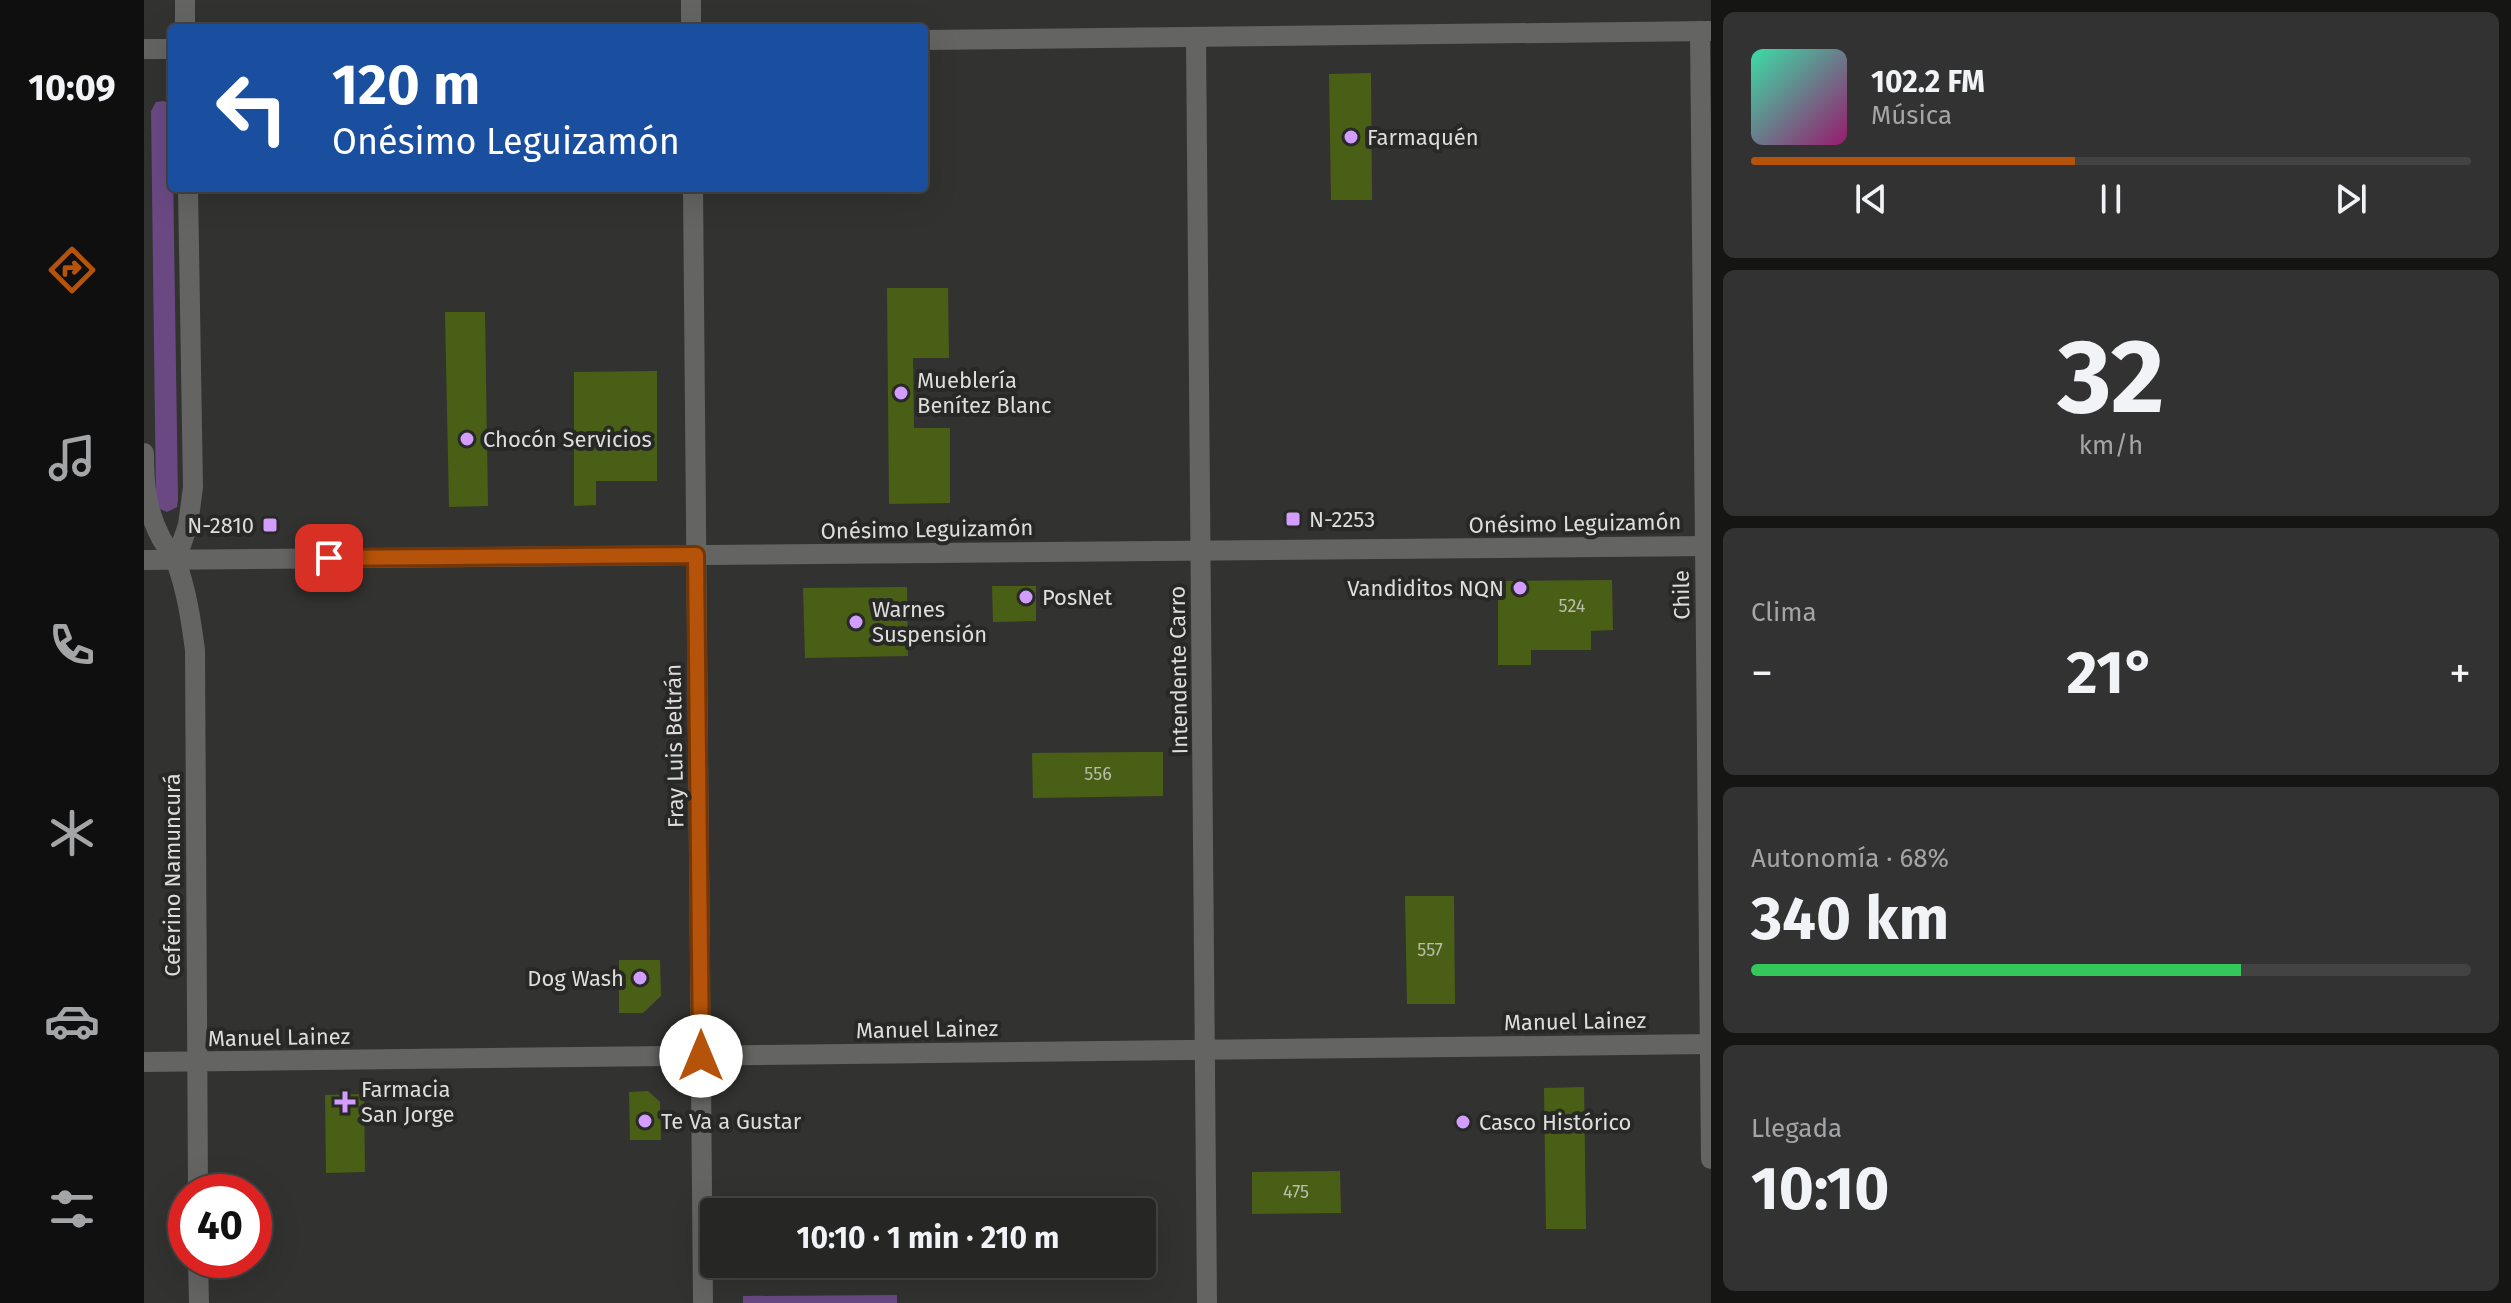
<!DOCTYPE html>
<html lang="es">
<head>
<meta charset="utf-8">
<style>
	body { margin:0; font-family:"Fira Sans",sans-serif; background:#323232; color:#f1f3f6; height:100vh; display:flex; flex-direction:column; font-size:30px; white-space:nowrap }
	* { box-sizing:border-box; margin:0 }
	p { font-size:26px; color:#a4a5a7 }
	.icon { flex:none; width:44px; height:44px; fill:none; stroke:currentColor; stroke-width:2; stroke-linecap:round; stroke-linejoin:round }
	.map { position:relative; flex:1; overflow:hidden }
	.drawer { display:flex; flex-direction:column; gap:12px; padding:12px; background:#151514; width:800px }
	.drawer>* { flex:none }
	.top-card { position:absolute; left:24px; top:24px; width:760px; height:168px; border-radius:8px; box-shadow:0 8px 32px #0002,0 0 0 2px #424342; background:#1a4fa0; color:#fff; overflow:hidden }
	.speed { position:absolute; left:24px; top:1174px; display:flex; gap:16px; font-size:40px; font-weight:700; text-align:center }
	.speed>* { display:grid; place-content:center; width:104px; height:104px; border-radius:50%; background:#262625; box-shadow:0 8px 32px #0002,0 0 0 2px #424342; line-height:1 }
	.speed .limit { border:12px solid #d22; background:#fff; color:#111 }
	.pin { position:absolute; display:grid; place-items:center; width:68px; height:68px; color:#fff; margin:-34px; border-radius:16px; box-shadow:0 4px 12px #0006 }
	.me { position:absolute; width:88px; margin:-44px; rotate:0deg; stroke-linejoin:round; filter:drop-shadow(0 0 6px #0008) }
	.turn { display:flex; align-items:center; gap:28px; height:168px; padding:0 32px; font-size:36px }
	.turn .icon { width:104px; height:104px; stroke-width:2.5 }
	.turn b { display:block; font-size:56px; line-height:68px }
	.big { font-size:60px; font-weight:700; line-height:1.1 }
	.drawer .widget { flex:1; display:flex; flex-direction:column; justify-content:center; gap:12px; min-width:0; padding:0 28px; border-radius:12px; background:#323232 }
	.drawer .dial { align-items:center; gap:0 }
	.dial b { font-size:104px; line-height:1 }
	.song { display:flex; align-items:center; gap:24px }
	.cover { width:96px; height:96px; border-radius:12px; background:linear-gradient(135deg,hsl(160 70% 55%),hsl(320 70% 35%)) }
	.played { height:8px; border-radius:4px; background:linear-gradient(90deg,#b45309 45%,#424342 45%) }
	.keys { display:flex; justify-content:space-around; direction:ltr }
	.heat { display:flex; justify-content:space-between; align-items:center; font-size:44px; direction:ltr }
	.charge { height:12px; border-radius:6px; background:linear-gradient(90deg,#34c759 68%,#424342 0) }
	.trip { position:absolute; left:556px; top:1198px; width:456px; height:80px; border-radius:8px; background:#262625; box-shadow:0 8px 32px #0002,0 0 0 2px #424342; font-weight:700; line-height:80px; text-align:center }
	main { display:flex; flex:1; min-height:0 }
	.dock { display:flex; flex-direction:column; width:144px; justify-content:space-around; align-items:center; background:#0f0f0f; color:#a4a5a7 }
	.dock .icon { width:56px; height:56px }
	.dock .current { color:#b45309 }
	.dock b { font-size:36px; color:#f1f3f6 }
	.map>svg:first-child { display:block }
	.green { fill:#6a4983 }
	.building { fill:#495f15 }
	.lines { fill:none; stroke-linecap:round; stroke-linejoin:round }
	.minor { stroke:#646463; stroke-width:20 }
	.tertiary { stroke:#646463; stroke-width:20 }
	.route-casing { stroke:#753606; stroke-width:20 }
	.route { stroke:#b45309; stroke-width:14 }
	.poi-dot { fill:#d29dfd; stroke:#282927; stroke-width:3 }
	.labels { text-anchor:middle; stroke-width:8; stroke-linejoin:round; paint-order:stroke }
	.number-label { font-size:18px; fill:#b8beaa }
	.poi-label { font-size:22px; fill:#dddedc; stroke:#282927; text-anchor:start }
	.street-label { font-size:22px; fill:#dddedc; stroke:#282927 }
</style>
</head>
<body>
<main>
<nav class="dock">
<b>10:09</b>
<svg class="icon current" aria-label="directions" viewBox="0 0 24 24"><path d="M12 3l9 9-9 9-9-9zM9 14v-3h6M13 9l2 2-2 2"/></svg>
<svg class="icon" aria-label="music" viewBox="0 0 24 24"><path d="M9 18V5l10-2v13"/><circle cx="6" cy="18" r="3"/><circle cx="16" cy="16" r="3"/></svg>
<svg class="icon" aria-label="phone" viewBox="0 0 24 24"><path d="M5 4h4l2 5-3 2q2 4 5 5l2-3 5 2v4C11 20 4 13 5 4z"/></svg>
<svg class="icon" aria-label="climate" viewBox="0 0 24 24"><path d="M12 3v18M4 7l16 10M4 17L20 7"/></svg>
<svg class="icon" aria-label="car" viewBox="0 0 24 24"><path d="M5 17H2v-5l4-1 3-4h7l3 4 3 1v5h-3M9 17h6M6 11h13"/><circle cx="7" cy="17" r="2"/><circle cx="17" cy="17" r="2"/></svg>
<svg class="icon" aria-label="filters" viewBox="0 0 24 24"><path d="M4 7h16M4 17h16"/><circle cx="9" cy="7" r="2"/><circle cx="15" cy="17" r="2"/></svg>
</nav>
<div class="map">
<svg width="1567" height="1303" viewBox="0 0 1567 1303">
	<rect width="100%" height="100%" fill="#323331"/>
	<g class="green">
		<polygon points="20,101 28,106 34,499 33,507 23,512 16,509 12,500 7,111 12,102"/>
		<polygon points="753,1295 753,1303 599,1303 599,1296"/>
	</g>
	<g class="building">
		<polygon points="1227,73 1228,200 1187,200 1185,74"/>
		<polygon points="743,288 804,288 805,358 769,358 770,428 806,428 806,503 745,504"/>
		<polygon points="301,312 341,312 344,506 305,507"/>
		<polygon points="513,371 513,481 452,481 452,505 430,506 430,372"/>
		<polygon points="1468,580 1469,630 1447,631 1447,650 1387,650 1387,665 1354,665 1354,581"/>
		<polygon points="848,586 892,586 892,621 849,622"/>
		<polygon points="763,587 764,656 661,658 659,588"/>
		<polygon points="994,752 1019,752 1019,796 889,798 888,753"/>
		<polygon points="1261,896 1310,896 1311,1004 1263,1004"/>
		<polygon points="475,960 516,960 517,996 499,1013 475,1013"/>
		<polygon points="1440,1087 1442,1229 1402,1229 1400,1088"/>
		<polygon points="504,1091 516,1102 517,1140 486,1140 485,1092"/>
		<polygon points="220,1094 221,1172 182,1173 181,1095"/>
		<polygon points="1196,1171 1197,1213 1108,1214 1108,1172"/>
	</g>
	<g class="lines">
		<g class="minor">
			<polyline points="41,0 41,28"/>
			<polyline points="1556,31 1567,1159"/>
			<polyline points="1052,37 1063,1303"/>
			<polyline points="780,40 1567,31"/>
			<polyline points="0,49 28,49"/>
			<path d="M0 453C0 485 2 509 17 538 22 547 30 555 33 564 43 593 47 620 51 650L54 1192"/>
			<polyline points="32,560 44,525 49,487 44,188"/>
			<polyline points="54,1260 55,1303"/>
		</g>
		<g class="tertiary">
			<polyline points="547,0 547,28"/>
			<polyline points="549,188 559,1303"/>
			<polyline points="0,560 1567,546"/>
			<polyline points="0,1062 1567,1044"/>
		</g>
	</g>
	<g class="lines">
		<g class="route-casing">
			<polyline id="route" points="185,558 552,555 557,1056"/>
		</g>
		<use href="#route" class="route"/>
	</g>
	<g class="poi-dot">
		<circle cx="1207" cy="137" r="8"/>
		<circle cx="757" cy="393" r="8"/>
		<circle cx="323" cy="439" r="8"/>
		<rect x="1141" y="511" width="16" height="16" rx="4"/>
		<rect x="118" y="517" width="16" height="16" rx="4"/>
		<circle cx="1376" cy="588" r="8"/>
		<circle cx="882" cy="597" r="8"/>
		<circle cx="712" cy="622" r="8"/>
		<circle cx="496" cy="978" r="8"/>
		<path d="M197 1090h8v8h8v8h-8v8h-8v-8h-8v-8h8z"/>
		<circle cx="501" cy="1121" r="8"/>
		<circle cx="1319" cy="1122" r="8"/>
	</g>
	<g class="labels">
		<g class="number-label">
			<text x="1428" y="612">524</text>
			<text x="954" y="780">556</text>
			<text x="1286" y="956">557</text>
			<text x="1152" y="1198">475</text>
		</g>
		<g class="poi-label">
			<text x="1223" y="145">Farmaquén</text>
			<text x="773" y="388">Mueblería<tspan x="773" dy="25">Benítez Blanc</tspan></text>
			<text x="339" y="447">Chocón Servicios</text>
			<text x="1165" y="527">N-2253</text>
			<text x="110" y="533" text-anchor="end">N-2810</text>
			<text x="1360" y="596" text-anchor="end">Vandiditos NQN</text>
			<text x="898" y="605">PosNet</text>
			<text x="728" y="617">Warnes<tspan x="728" dy="25">Suspensión</tspan></text>
			<text x="480" y="986" text-anchor="end">Dog Wash</text>
			<text x="217" y="1097">Farmacia<tspan x="217" dy="25">San Jorge</tspan></text>
			<text x="517" y="1129">Te Va a Gustar</text>
			<text x="1335" y="1130">Casco Histórico</text>
		</g>
		<g class="street-label">
			<text transform="translate(1431 523) rotate(-1)" y="8">Onésimo Leguizamón</text>
			<text transform="translate(783 529) rotate(-1)" y="8">Onésimo Leguizamón</text>
			<text transform="translate(1537 595) rotate(-91)" y="8">Chile</text>
			<text transform="translate(1034 670) rotate(-91)" y="8">Intendente Carro</text>
			<text transform="translate(530 746) rotate(-91)" y="8">Fray Luis Beltrán</text>
			<text transform="translate(28 875) rotate(-90)" y="8">Ceferino Namuncurá</text>
			<text transform="translate(1431 1021) rotate(-1)" y="8">Manuel Lainez</text>
			<text transform="translate(783 1029) rotate(-1)" y="8">Manuel Lainez</text>
			<text transform="translate(135 1037) rotate(-1)" y="8">Manuel Lainez</text>
		</g>
	</g>
</svg>
<div class="speed"><div class="limit">40</div></div>
<div class="pin" style="left:185px;top:558px;background:#d93025"><svg class="icon" aria-label="arrive" viewBox="0 0 24 24"><path d="M6 21V4h12l-3 4 3 4H6"/></svg></div>
<svg class="me" style="left:557px;top:1056px" viewBox="-20 -20 40 40"><circle r="19" fill="#fff"/><path d="M0-13L10 11 0 6-10 11z" fill="#b45309"/></svg>
<div class="trip">10:10 · 1 min · 210 m</div>
<div class="top-card">
<div class="turn"><svg class="icon" aria-label="left" viewBox="0 0 24 24"><path d="M17 20v-9H6M10 6l-5 5 5 5"/></svg><div><b>120 m</b>Onésimo Leguizamón</div></div>
</div>
</div>
<section class="drawer">
<div class="widget">
<div class="song"><i class="cover"></i><div><b>102.2 FM</b><p>Música</p></div></div>
<div class="played"></div>
<div class="keys"><svg class="icon" aria-label="previous" viewBox="0 0 24 24"><path d="M18 5L8 12l10 7zM5 5v14"/></svg><svg class="icon" aria-label="pause" viewBox="0 0 24 24"><path d="M8 5v14M16 5v14"/></svg><svg class="icon" aria-label="next" viewBox="0 0 24 24"><path d="M6 5l10 7-10 7zM19 5v14"/></svg></div>
</div>
<div class="widget dial"><b>32</b><p>km/h</p></div>
<div class="widget"><p>Clima</p>
<div class="heat"><a>−</a><b class="big">21°</b><a>+</a></div>
</div>
<div class="widget"><p>Autonomía · 68%</p><b class="big">340 km</b><div class="charge"></div></div>
<div class="widget"><p>Llegada</p><b class="big">10:10</b></div>
</section>
</main>
</body>
</html>
